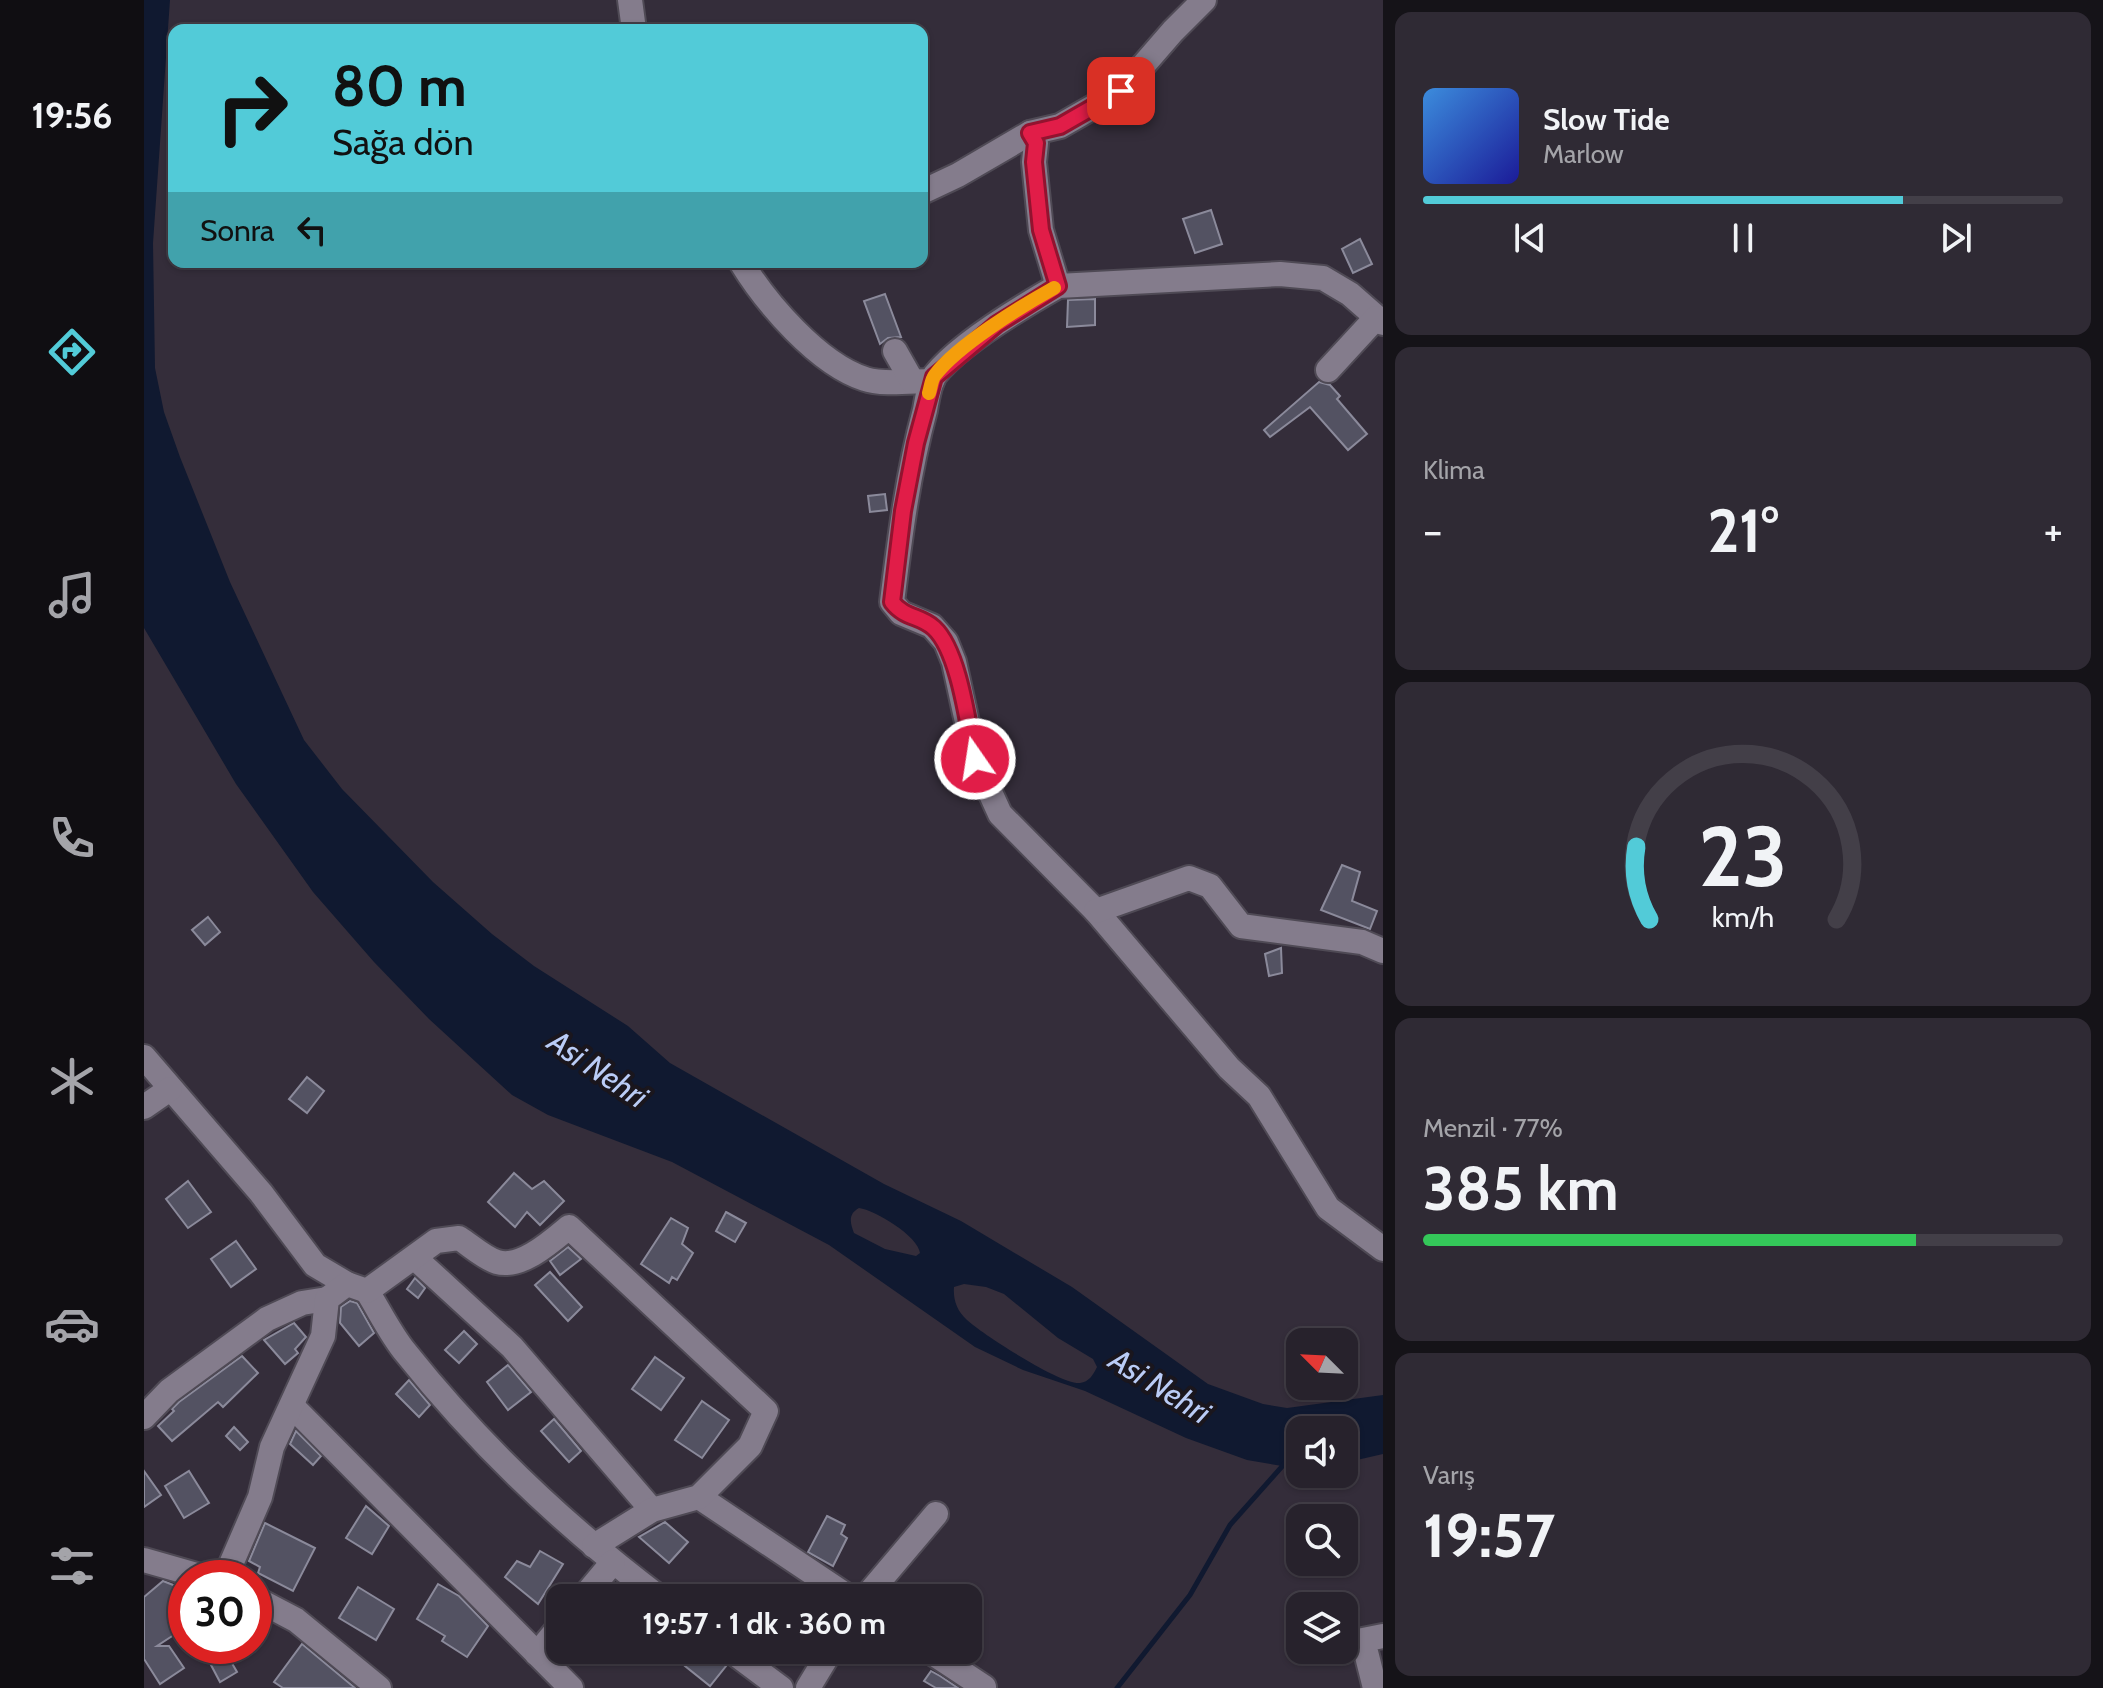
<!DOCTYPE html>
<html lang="tr">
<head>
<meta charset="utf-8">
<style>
	body { margin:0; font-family:Cabin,sans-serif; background:#2f2a34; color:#f1f3f6; height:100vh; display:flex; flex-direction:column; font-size:30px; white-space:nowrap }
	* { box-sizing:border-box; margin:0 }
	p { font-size:26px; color:#a4a4a9 }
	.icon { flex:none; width:44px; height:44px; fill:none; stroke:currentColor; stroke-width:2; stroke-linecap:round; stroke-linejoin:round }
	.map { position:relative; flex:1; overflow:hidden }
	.side { display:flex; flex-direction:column; gap:12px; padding:12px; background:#151318; width:720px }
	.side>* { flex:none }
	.hud { position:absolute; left:24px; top:24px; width:760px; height:244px; border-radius:16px; box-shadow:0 2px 6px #0004,0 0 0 2px #433f48; background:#52cbd8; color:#111; overflow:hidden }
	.needle { width:52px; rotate:294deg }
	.controls { position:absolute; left:1142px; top:1328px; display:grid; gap:16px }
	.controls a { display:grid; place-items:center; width:72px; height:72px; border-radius:16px; background:#27222c; box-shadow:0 2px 6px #0004,0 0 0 2px #433f48; font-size:40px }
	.speed { position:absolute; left:24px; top:1560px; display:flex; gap:16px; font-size:40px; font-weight:700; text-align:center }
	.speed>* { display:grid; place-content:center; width:104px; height:104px; border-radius:50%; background:#27222c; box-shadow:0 2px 6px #0004,0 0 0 2px #433f48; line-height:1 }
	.speed .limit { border:12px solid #d22; background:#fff; color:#111 }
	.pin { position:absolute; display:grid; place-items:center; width:68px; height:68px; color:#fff; margin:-34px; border-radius:16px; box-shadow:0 4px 12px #0006 }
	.me { position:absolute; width:88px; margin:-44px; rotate:347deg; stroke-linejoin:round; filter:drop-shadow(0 0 6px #0008) }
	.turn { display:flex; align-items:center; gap:28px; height:168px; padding:0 32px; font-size:36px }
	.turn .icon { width:104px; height:104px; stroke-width:2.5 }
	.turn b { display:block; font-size:56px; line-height:68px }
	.then { display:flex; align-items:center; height:76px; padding:0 32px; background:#0003; gap:16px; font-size:30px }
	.big { font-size:60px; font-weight:700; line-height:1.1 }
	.side .widget { flex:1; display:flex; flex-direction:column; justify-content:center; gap:12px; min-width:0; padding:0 28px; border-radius:16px; background:#2f2a34 }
	.side .dial { align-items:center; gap:0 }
	.dial svg { height:208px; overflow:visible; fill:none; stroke:#433f48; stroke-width:7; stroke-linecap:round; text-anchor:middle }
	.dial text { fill:#f1f3f6; stroke:none }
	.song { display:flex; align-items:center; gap:24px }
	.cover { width:96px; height:96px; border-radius:12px; background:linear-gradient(135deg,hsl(210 70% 55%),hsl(240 70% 35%)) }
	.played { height:8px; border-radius:4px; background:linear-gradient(90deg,#52cbd8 75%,#433f48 75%) }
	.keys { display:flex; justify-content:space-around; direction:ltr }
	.heat { display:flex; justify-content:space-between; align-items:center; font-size:44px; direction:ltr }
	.charge { height:12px; border-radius:6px; background:linear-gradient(90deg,#34c759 77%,#433f48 0) }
	.trip { position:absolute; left:402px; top:1584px; width:436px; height:80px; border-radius:16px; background:#27222c; box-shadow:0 2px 6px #0004,0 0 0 2px #433f48; font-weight:700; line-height:80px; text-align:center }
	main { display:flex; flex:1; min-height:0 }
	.dock { display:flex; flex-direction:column; width:144px; justify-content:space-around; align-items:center; background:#100e12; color:#a4a4a9 }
	.dock .icon { width:56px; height:56px }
	.dock .on { color:#52cbd8 }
	.dock b { font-size:36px; color:#f1f3f6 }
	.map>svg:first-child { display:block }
	.water { fill:#101930; fill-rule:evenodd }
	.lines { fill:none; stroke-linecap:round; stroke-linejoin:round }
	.stream { stroke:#101930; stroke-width:5 }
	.building { fill:#535262; stroke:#8b8a9b; stroke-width:2 }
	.minor-casing { stroke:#4f4a55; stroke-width:28 }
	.minor { stroke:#847c8c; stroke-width:24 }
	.route-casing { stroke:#92132f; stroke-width:20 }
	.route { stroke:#e11d48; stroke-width:14 }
	.slow { stroke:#f59e0b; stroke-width:14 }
	.labels { text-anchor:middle; stroke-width:8; stroke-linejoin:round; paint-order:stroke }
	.water-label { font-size:32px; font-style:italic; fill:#baccf6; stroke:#1a161d }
</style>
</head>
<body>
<main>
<nav class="dock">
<b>19:56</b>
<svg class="icon on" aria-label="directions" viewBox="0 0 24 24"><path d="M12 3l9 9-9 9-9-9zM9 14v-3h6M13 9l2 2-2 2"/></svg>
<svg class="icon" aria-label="music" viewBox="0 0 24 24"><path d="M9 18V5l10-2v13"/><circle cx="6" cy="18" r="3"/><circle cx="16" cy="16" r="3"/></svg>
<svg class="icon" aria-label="phone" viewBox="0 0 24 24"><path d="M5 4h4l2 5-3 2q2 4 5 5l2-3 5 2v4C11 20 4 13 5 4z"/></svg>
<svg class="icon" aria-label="climate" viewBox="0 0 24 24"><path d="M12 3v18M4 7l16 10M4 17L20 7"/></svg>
<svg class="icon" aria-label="car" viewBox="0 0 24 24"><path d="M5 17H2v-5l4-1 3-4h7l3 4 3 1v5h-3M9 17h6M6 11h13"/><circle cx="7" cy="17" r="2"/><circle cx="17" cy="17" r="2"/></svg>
<svg class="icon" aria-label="filters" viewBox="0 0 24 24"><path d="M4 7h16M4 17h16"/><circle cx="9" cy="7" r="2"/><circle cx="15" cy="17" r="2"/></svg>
</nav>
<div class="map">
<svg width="1239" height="1688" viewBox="0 0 1239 1688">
	<rect width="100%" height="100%" fill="#342d3a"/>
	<path class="water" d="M0 0H26L9 243 11 368 20 412 36 457 86 582 160 740 198 789 289 882 348 934 390 966 484 1026 526 1063 740 1184 817 1221 928 1287 1064 1384 1119 1404 1143 1408 1239 1395V1454L1200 1463V1430H1156V1466H1138L1103 1460 1042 1438 941 1391 879 1370 831 1347 685 1245 528 1162 404 1115 368 1095 285 1019 230 962 169 892 92 784 0 628ZM715 1208C731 1210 774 1236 776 1253L772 1256 741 1249 710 1233C706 1223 704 1214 715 1208ZM820 1284 842 1287 860 1294 914 1338 949 1359 953 1367C949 1375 945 1382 936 1383 917 1385 838 1334 823 1320 813 1311 809 1300 810 1287Z"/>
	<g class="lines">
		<polyline class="stream" points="973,1688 1046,1595 1086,1525 1142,1462"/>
	</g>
	<g class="building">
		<polygon points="1067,210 1078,244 1051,253 1039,219"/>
		<polygon points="1216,239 1228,264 1209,273 1198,249"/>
		<polygon points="741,294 757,337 744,338 736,344 720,301"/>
		<polygon points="951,299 951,325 923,327 924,300"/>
		<polygon points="1175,382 1186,385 1196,396 1193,399 1223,434 1204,450 1166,407 1126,437 1120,430"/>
		<polygon points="741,494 743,510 726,512 724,496"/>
		<polygon points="1198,865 1216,872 1208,901 1233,911 1226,929 1177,910"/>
		<polygon points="64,917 76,932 61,945 48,930"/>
		<polygon points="1137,948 1138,973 1125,976 1121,954"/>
		<polygon points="163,1077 180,1091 163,1113 145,1099"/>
		<polygon points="370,1173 388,1189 400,1181 420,1201 396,1225 383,1212 371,1227 344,1202"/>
		<polygon points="44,1181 67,1212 44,1228 22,1199"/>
		<polygon points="582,1212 602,1223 591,1242 572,1231"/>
		<polygon points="527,1218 544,1228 538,1244 549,1253 533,1280 528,1277 525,1283 497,1264"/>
		<polygon points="92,1241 112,1269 87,1287 67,1259"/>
		<polygon points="424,1247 437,1259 416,1275 406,1261"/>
		<polygon points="406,1272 438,1307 424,1321 391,1285"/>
		<polygon points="271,1278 281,1288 274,1298 263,1289"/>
		<polygon points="206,1301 213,1303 230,1333 215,1346 196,1323 197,1307"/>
		<polygon points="150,1323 162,1337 151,1349 154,1353 141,1364 120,1340"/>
		<polygon points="320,1331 333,1344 315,1363 301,1350"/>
		<polygon points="98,1356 114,1373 79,1407 74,1402 28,1441 14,1426 30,1411 28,1409 35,1402"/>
		<polygon points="511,1357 540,1378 517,1410 488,1389"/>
		<polygon points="364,1365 387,1392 364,1410 343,1382"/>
		<polygon points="265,1380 286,1405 275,1417 252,1394"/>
		<polygon points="558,1401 585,1420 558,1458 531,1440"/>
		<polygon points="410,1419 437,1451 425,1462 397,1431"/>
		<polygon points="90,1427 104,1442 96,1450 82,1436"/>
		<polygon points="152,1431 177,1456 169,1465 146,1444"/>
		<polygon points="0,1471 17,1495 0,1507"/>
		<polygon points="45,1471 65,1503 40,1518 21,1486"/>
		<polygon points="222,1506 245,1526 228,1554 202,1538"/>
		<polygon points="683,1516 701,1525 697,1534 703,1538 689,1566 664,1552"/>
		<polygon points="521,1522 544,1542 525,1563 495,1537"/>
		<polygon points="121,1523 171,1548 149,1591 114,1573 116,1567 105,1561"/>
		<polygon points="396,1551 419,1564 394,1604 361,1577 373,1561 386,1567"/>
		<polygon points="19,1581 42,1590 42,1627 13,1646 25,1646 40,1668 16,1684 0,1659 0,1597"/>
		<polygon points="294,1584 315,1596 344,1626 323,1657 298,1641 301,1636 273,1619"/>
		<polygon points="214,1587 250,1609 232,1640 195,1618"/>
		<polygon points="110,1615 124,1622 110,1646"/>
		<polygon points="158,1644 211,1688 139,1688 130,1682"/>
		<polygon points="57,1646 78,1646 93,1672 76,1682"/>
		<polygon points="554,1650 571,1650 573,1657 582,1666 566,1686 541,1666"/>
		<polygon points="787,1671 796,1676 814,1688 792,1688 780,1681"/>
	</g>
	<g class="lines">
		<g class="minor-casing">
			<g id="minor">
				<polyline points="486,0 490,30"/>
				<polyline points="778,192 814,175 886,133"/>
				<path d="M597 262C622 303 674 364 721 379 737 385 770 381 788 381"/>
				<polyline points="914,286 897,230 890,162 892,143 886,133 916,126 977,91 1029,31 1060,0"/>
				<path d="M1239 323 1206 294 1179 278 1136 274 914 286C879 306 816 343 791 375 785 384 783 399 781 410 764 473 756 537 748 602L757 613 788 626 802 642 810 662 831 759 856 814 952 911 1085 1068 1115 1096 1184 1208 1239 1249"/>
				<polyline points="751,351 768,381"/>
				<polyline points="1184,370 1232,318"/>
				<polyline points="952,911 1045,878 1066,886 1097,926 1218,942 1239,951"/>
				<polyline points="0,1057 117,1193 171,1265 203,1284"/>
				<polyline points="0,1107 26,1089"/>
				<polyline points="271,1258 368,1347 508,1510"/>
				<path d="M223 1291C236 1312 247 1335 262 1353 336 1446 422 1527 516 1598"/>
				<polyline points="149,1407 427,1688"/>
				<polyline points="0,1417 25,1391 123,1319 158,1303 183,1299"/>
				<polyline points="555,1497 706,1598"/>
				<polyline points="0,1560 63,1578"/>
				<path d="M81 1578 116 1497 128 1447 179 1336 183 1299 203 1284 223 1291 292 1241 315 1238C326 1245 340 1258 353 1262 377 1269 407 1242 425 1227L622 1411 606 1446 555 1497 508 1510 450 1546"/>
				<polyline points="110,1598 152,1620 235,1688"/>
				<polyline points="439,1598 469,1562"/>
				<polyline points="721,1598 792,1514"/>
				<polyline points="586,1650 637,1688"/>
				<polyline points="784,1650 840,1687"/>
				<polyline points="393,1654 416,1626"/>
				<polyline points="664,1688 687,1650"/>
				<polyline points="1231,1688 1219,1640 1239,1636"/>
			</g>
		</g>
		<use href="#minor" class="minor"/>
	</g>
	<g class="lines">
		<g class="route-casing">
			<path id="route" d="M831 759C824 725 815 651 790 628 776 615 761 619 748 602L759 511 772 443 790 377 853 324 914 286 897 230 890 162 892 143 886 133 916 126 977 91"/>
		</g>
		<use href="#route" class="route"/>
		<path class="slow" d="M785 393C787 387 787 380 791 375 814 345 876 307 910 288"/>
	</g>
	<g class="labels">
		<g class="water-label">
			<text transform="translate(454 1069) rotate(34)" y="11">Asi Nehri</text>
			<text transform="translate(1016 1386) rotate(32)" y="11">Asi Nehri</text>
		</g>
	</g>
</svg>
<div class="controls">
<a><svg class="needle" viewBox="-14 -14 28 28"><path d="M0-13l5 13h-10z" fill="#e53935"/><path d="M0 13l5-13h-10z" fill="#a4a4a9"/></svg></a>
<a><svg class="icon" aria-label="sound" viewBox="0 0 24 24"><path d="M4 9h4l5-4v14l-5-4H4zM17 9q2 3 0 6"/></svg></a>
<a><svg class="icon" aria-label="search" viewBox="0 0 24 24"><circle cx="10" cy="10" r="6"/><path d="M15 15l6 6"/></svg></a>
<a><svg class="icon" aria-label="layers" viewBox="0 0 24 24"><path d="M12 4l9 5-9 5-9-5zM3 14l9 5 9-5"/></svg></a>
</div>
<div class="speed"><div class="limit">30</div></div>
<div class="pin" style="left:977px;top:91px;background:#d93025"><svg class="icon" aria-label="arrive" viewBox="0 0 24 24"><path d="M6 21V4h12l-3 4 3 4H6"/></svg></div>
<svg class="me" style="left:831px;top:759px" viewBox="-20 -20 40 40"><circle r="17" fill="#e11d48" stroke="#fff" stroke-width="3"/><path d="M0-11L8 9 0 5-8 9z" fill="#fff"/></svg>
<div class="trip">19:57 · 1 dk · 360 m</div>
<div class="hud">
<div class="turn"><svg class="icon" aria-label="right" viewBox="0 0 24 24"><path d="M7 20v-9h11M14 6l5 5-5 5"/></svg><div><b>80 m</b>Sağa dön</div></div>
<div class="then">Sonra<svg class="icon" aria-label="left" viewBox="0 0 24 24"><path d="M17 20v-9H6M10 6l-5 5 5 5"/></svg></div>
</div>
</div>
<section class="side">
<div class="widget">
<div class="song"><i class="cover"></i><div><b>Slow Tide</b><p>Marlow</p></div></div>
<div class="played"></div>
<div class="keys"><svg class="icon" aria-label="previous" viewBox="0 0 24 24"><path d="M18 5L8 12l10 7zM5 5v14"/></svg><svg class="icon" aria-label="pause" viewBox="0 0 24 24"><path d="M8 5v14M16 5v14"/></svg><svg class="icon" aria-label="next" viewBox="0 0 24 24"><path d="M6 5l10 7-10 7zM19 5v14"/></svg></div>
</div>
<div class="widget"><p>Klima</p>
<div class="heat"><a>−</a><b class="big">21°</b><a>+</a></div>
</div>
<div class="widget dial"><svg viewBox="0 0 100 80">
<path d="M14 69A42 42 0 1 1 86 69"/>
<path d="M14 69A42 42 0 0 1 9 41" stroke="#52cbd8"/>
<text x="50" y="56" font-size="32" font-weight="700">23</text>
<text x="50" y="72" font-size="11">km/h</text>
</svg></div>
<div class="widget"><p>Menzil · 77%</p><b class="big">385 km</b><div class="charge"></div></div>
<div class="widget"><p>Varış</p><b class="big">19:57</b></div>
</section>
</main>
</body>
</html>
